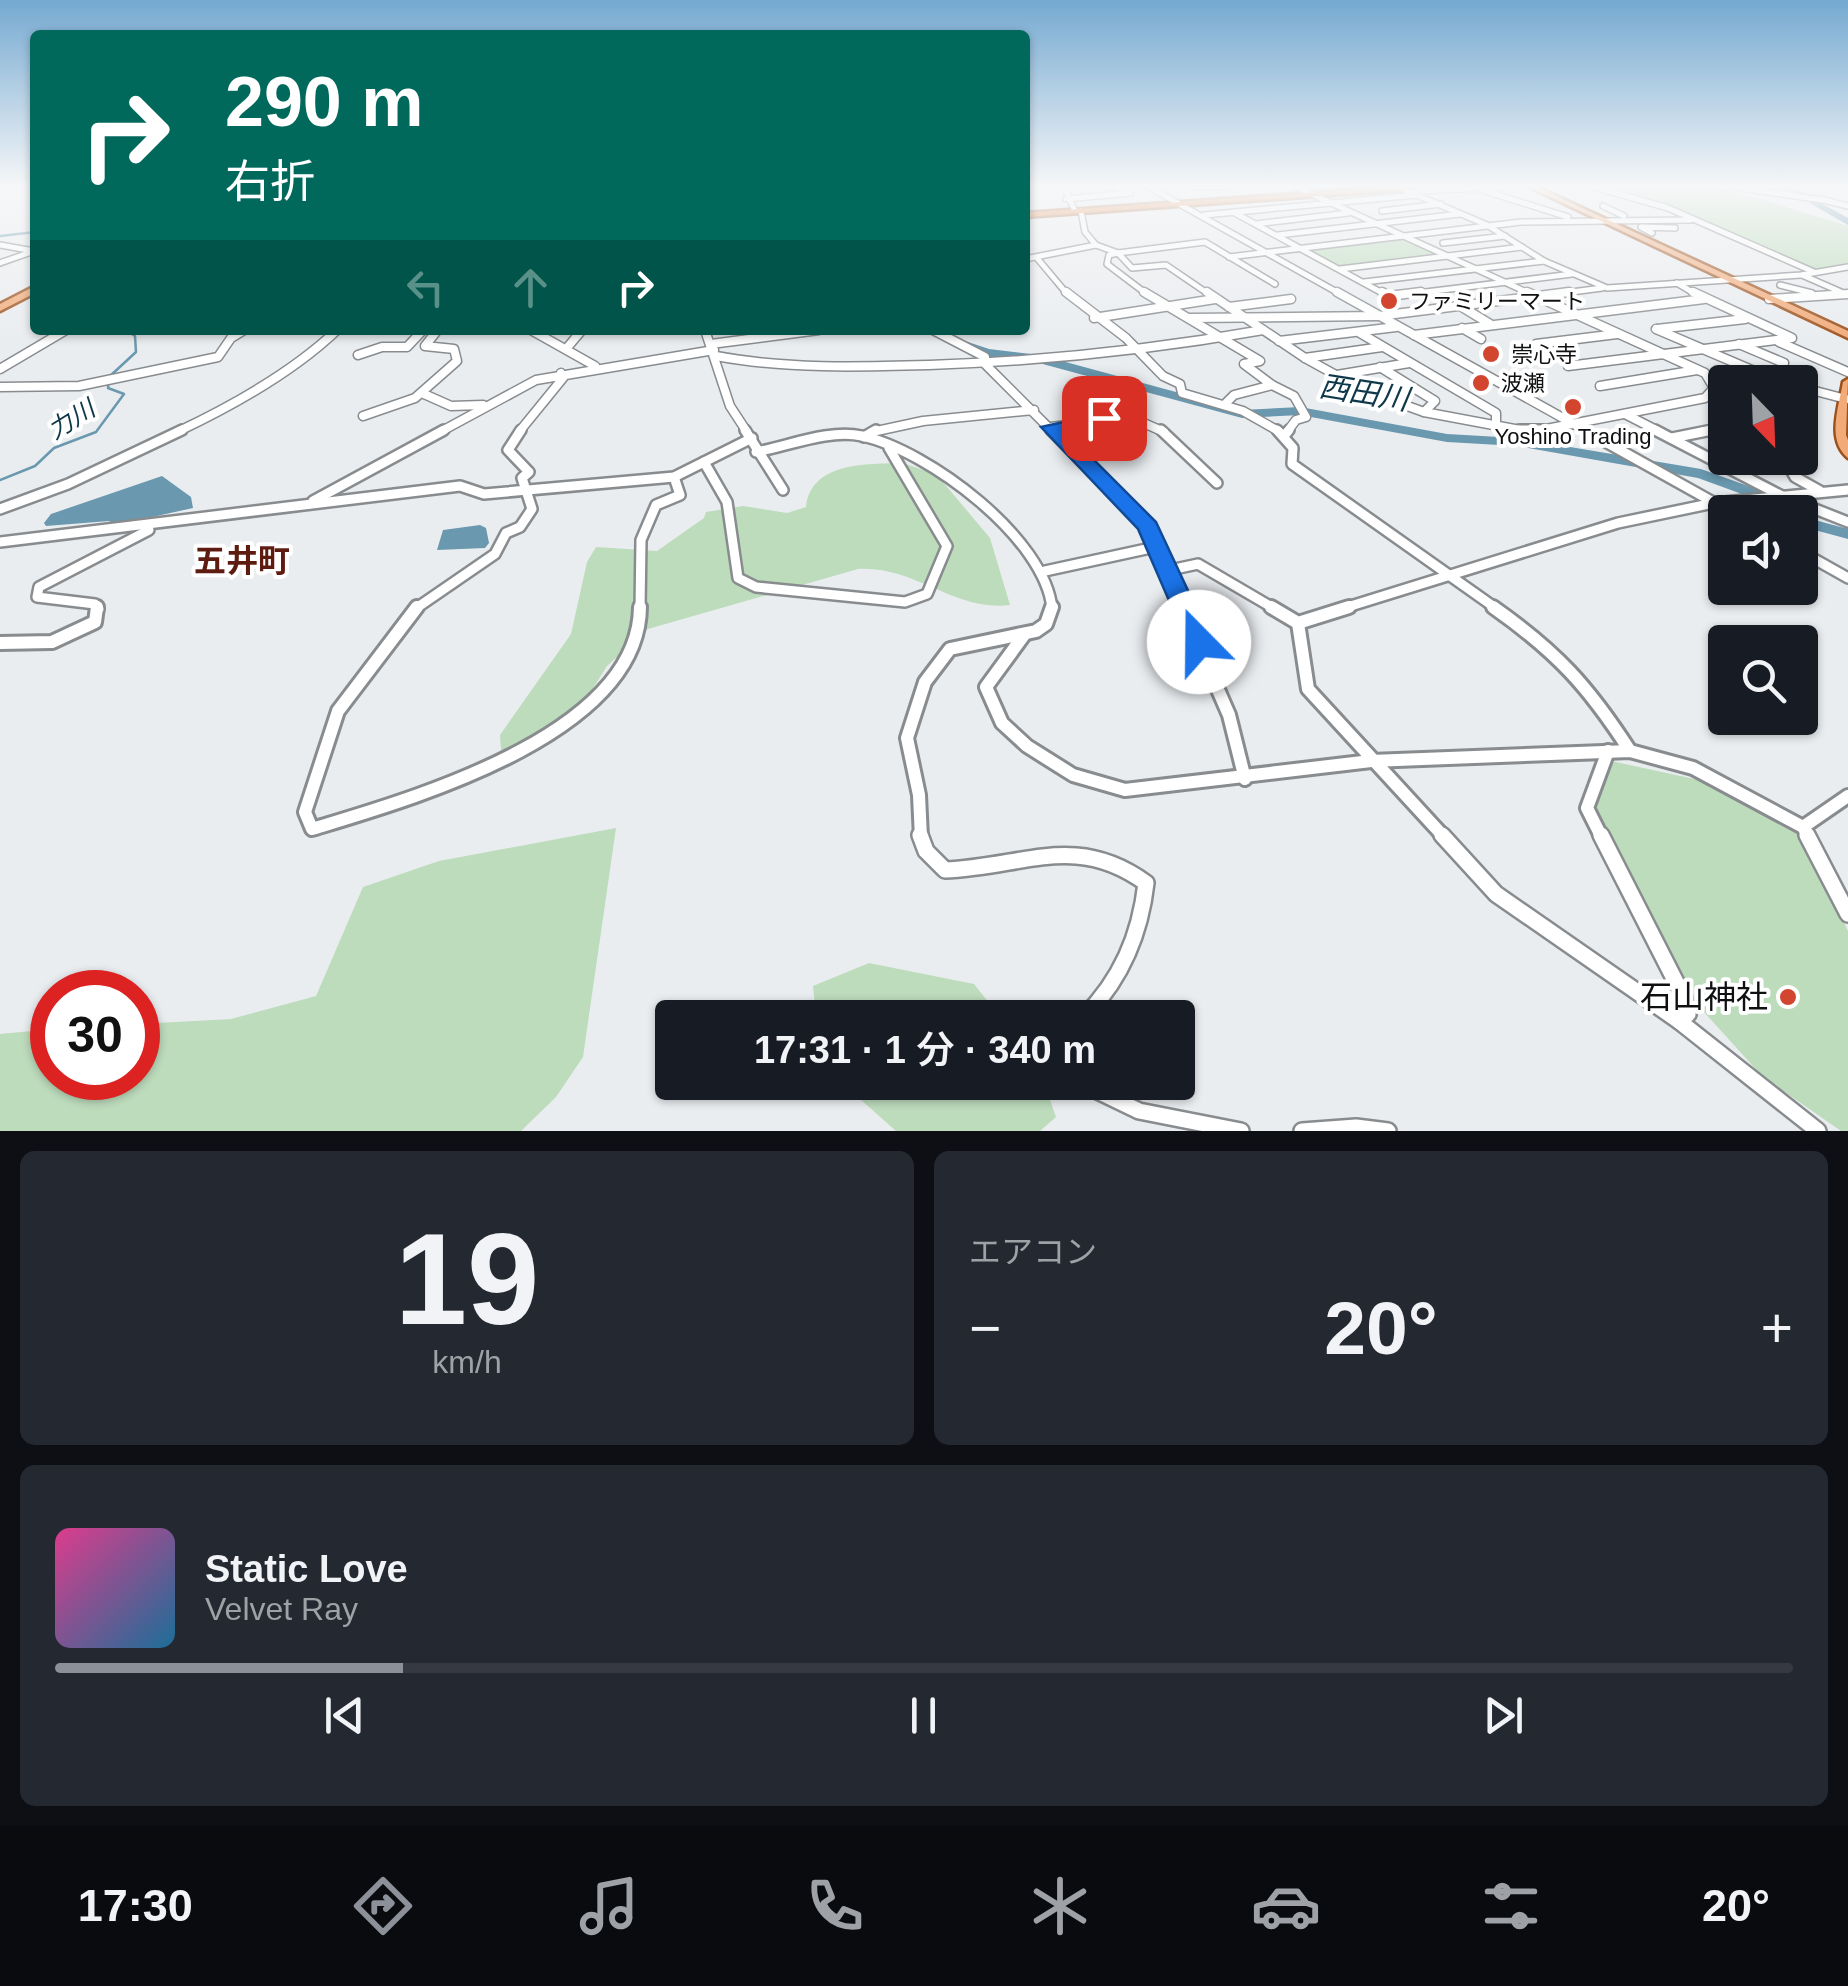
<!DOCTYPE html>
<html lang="ja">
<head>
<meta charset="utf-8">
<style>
	body { margin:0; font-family:Arial,"Noto Sans JP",sans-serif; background:#242831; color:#f1f3f6; height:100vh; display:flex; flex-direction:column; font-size:38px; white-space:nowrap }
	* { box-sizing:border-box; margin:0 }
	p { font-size:32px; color:#9ea1a6 }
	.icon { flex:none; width:55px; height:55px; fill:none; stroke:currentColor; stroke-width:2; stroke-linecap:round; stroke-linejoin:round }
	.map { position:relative; height:1131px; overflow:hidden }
	.drawer { display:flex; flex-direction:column; gap:20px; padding:20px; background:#0d0f14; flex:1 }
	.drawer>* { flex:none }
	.guide { position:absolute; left:30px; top:30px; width:1000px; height:305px; border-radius:10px; box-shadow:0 2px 8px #0004; background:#00695c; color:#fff; overflow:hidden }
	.needle { width:65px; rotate:157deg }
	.controls { position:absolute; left:1708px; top:365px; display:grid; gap:20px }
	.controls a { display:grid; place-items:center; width:110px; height:110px; border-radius:10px; background:#171b24; box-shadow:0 2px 8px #0004; font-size:50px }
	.speed { position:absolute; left:30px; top:970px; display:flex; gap:20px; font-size:50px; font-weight:700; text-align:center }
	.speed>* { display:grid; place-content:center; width:130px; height:130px; border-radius:50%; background:#171b24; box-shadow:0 2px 8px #0004; line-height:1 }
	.speed .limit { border:15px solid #d22; background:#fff; color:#111 }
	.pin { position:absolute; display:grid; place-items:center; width:85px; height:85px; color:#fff; margin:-42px; border-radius:20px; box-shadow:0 5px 15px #0006 }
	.me { position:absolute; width:110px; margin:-55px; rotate:338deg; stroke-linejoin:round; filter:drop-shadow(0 0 8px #0008) }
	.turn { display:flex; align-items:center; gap:35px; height:210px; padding:0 30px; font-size:45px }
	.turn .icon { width:130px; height:130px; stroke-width:2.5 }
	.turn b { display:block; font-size:70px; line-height:85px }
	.lanes { display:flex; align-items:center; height:95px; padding:0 30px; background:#0003; justify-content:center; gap:50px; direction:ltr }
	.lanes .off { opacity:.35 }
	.big { font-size:75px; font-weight:600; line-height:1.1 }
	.drawer .widget { flex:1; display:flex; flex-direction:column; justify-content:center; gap:15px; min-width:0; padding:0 35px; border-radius:15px; background:#242831 }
	.drawer .dial { align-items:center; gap:0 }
	.dial b { font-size:130px; line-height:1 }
	.song { display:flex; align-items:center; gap:30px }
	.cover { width:120px; height:120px; border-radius:15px; background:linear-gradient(135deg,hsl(330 70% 55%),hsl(200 70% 35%)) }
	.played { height:10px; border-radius:5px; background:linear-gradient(90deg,#8c9099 20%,#363941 20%) }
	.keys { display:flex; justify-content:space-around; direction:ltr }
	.heat { display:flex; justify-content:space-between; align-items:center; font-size:55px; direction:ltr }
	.drawer .tiles { flex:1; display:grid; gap:20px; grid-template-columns:1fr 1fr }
	.widget:last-child { grid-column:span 2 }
	.trip { position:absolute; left:655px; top:1000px; width:540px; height:100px; border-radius:10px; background:#171b24; box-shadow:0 2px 8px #0004; font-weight:600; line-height:100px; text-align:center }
	.tabs { display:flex; height:160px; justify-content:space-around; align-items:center; background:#090b0e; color:#9ea1a6 }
	.tabs .icon { width:70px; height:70px }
	.tabs .on { color:#8c9099 }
	.tabs b { font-size:45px; color:#f1f3f6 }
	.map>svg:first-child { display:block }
	.green { fill:#bddcbc }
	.water { fill:#6998af }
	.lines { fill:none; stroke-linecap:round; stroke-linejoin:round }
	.stream { stroke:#6998af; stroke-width:2.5 }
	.river { fill:#6998af; fill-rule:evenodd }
	.minor-far4-casing { stroke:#898c8f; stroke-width:8 }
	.minor-far3-casing { stroke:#898c8f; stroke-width:11 }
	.minor-far2-casing { stroke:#898c8f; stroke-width:14 }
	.minor-far1-casing { stroke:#898c8f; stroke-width:18 }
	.minor-casing { stroke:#898c8f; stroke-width:20 }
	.major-casing { stroke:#9c501a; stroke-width:5 }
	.highway-casing { stroke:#9c501a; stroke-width:5 }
	.minor-far4 { stroke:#fff; stroke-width:5 }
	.minor-far3 { stroke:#fff; stroke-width:8 }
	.minor-far2 { stroke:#fff; stroke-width:9 }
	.minor-far1 { stroke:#fff; stroke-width:12 }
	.minor { stroke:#fff; stroke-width:15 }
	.major { fill:#f1aa78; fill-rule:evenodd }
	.highway { fill:#e8721e; fill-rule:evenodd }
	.route { fill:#1a73e8; stroke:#114b97; stroke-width:2.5 }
	.poi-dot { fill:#d24630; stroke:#fff; stroke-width:4 }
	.labels { text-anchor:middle; stroke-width:8; stroke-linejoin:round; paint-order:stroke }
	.far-poi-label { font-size:22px; fill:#0f1012; stroke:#fff; text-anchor:start }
	.far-water-label { font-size:25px; font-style:italic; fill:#0e384a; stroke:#fff }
	.water-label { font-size:30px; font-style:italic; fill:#0e384a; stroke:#fff }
	.quarter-label { font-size:32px; font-weight:bold; fill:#5e1b10; stroke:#fff }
	.near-poi-label { font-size:32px; fill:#0f1012; stroke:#fff; text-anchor:end }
</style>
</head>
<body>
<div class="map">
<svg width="1848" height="1131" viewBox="0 0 1848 1131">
	<rect width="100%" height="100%" fill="#eaedf0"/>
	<g class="green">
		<polygon points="1598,187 1720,187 1848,226 1848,264 1811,270 1733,234"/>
		<polygon points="1400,237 1441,257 1339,267 1305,249"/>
		<path d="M903 463 937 475 990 538 1010 605C953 612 917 566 858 569L648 629 607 666 582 706 541 744 501 750 500 735 571 634 587 562 596 547 657 551 704 518 706 512 743 506 787 513 806 507C811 462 866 464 903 463Z"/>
		<polygon points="1611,761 1699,780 1798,831 1848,931 1848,1131 1841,1131 1762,1076 1694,1001 1594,812"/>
		<polygon points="616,828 583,1057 556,1097 521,1131 0,1131 0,1034 52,1029 52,1078 138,1078 138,1024 231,1019 316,996 363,887 439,861"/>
		<polygon points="869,963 974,984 1000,1017 816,1017 813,986"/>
		<polygon points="842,1083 1044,1083 1056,1117 1040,1131 896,1131"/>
	</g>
	<g class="water">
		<polygon points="162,476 191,497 193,508 116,525 109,521 46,526 44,523 51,514"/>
		<polygon points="480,525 486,528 489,543 485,548 437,550 443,530"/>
	</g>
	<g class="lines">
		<g class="stream">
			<polyline points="0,236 35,232"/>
			<polyline points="0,480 35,466 54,448 96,432 124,394 108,388 109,377 136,352 135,336 126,330"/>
		</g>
		<g class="river">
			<polygon points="1782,187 1792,187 1848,218 1848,225"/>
			<polygon points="965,341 989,349 1040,355 1242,410 1300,407 1447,434 1517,438 1701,469 1762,491 1789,512 1771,512 1750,497 1698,478 1517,446 1447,442 1300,415 1242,418 1039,363 987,357 961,348 959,345"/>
			<polygon points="1800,516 1848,529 1848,539 1800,526"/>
		</g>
		<g class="minor-far4-casing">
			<g id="minor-far4">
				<polyline points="1064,187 1074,209"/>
				<polyline points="1149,187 1342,295"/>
				<polyline points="1189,187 1229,187"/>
				<polyline points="1296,187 1533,295"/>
				<polyline points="1398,187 1487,225 1544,261 1607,288 1801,275 1848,267"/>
				<polyline points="1594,187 1668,208 1814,272"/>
				<polyline points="1735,187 1822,200"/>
				<polyline points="1479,189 1568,217"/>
				<polyline points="1417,191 1505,187"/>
				<polyline points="1066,199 1130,193 1117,187"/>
				<polyline points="1820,199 1848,206"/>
				<polyline points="1603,206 1624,216"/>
				<polyline points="1382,211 1441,204"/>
				<polyline points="1233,212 1386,295"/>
				<polyline points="1204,215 1417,195"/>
				<polyline points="1256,224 1348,213"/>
				<polyline points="1652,233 1641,227 1675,228"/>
				<polyline points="1278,235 1460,214"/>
				<polyline points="1443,243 1505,236"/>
				<polyline points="0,245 34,251"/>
				<polyline points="1096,245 1118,253 1205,242 1275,284"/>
				<polyline points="1118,253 1132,268 1166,265 1210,295"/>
				<polyline points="1118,253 1109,255 1107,264 1148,295"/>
				<polyline points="1229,257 1521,222 1691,220"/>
				<polyline points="1037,258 1068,295"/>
				<polyline points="1025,259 1096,245 1085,232 1081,211"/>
				<polyline points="0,263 34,251"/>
				<polyline points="1340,269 1522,247"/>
				<polyline points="1802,275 1841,292"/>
				<polyline points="1364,282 1544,261"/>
				<polyline points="1677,283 1697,295"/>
				<polyline points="1780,285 1812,293"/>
				<polyline points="1401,295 1572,274"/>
				<polyline points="1549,295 1602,288"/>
				<polyline points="1838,295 1848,294"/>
			</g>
		</g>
		<g class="minor-far3-casing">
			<g id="minor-far3">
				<polyline points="1066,292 1126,338 1163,376 1180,384 1182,393 1243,411 1280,432"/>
				<polyline points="1144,292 1260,361 1244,364 1272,385 1234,395 1224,405"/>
				<polyline points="1207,292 1305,358 1363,390 1424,412 1531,432 1705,398 1714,388"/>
				<polyline points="1337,292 1588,432"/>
				<polyline points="1382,292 1389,296 1421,292"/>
				<polyline points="1527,292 1705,373 1714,388"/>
				<polyline points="1769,299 1848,294"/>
				<polyline points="1229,307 1291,299"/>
				<polyline points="1462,307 1490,324"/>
				<polyline points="1094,318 1215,299"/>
				<polyline points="1190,318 1379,316 1569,292"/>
				<polyline points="1462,328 1481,339"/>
				<polyline points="1656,329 1780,382"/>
				<polyline points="1657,329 1745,319"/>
				<polyline points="531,330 595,366"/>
				<polyline points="705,330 730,406 747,432"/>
				<polyline points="933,330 985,357 984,363 1053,432"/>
				<polyline points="1360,333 1496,413 1496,427"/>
				<polyline points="1414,335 1704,299"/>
				<polyline points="1279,341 1396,327"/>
				<polyline points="1779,342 1848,372"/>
				<polyline points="711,344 819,330"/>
				<polyline points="1536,344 1617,334"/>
				<polyline points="1739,344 1784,363 1779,382"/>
				<polyline points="566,349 582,330"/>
				<polyline points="358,355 382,347 407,347 423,330"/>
				<path d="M716 356C786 369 858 367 929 365 1043 361 1151 350 1263 330"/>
				<polyline points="1305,358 1382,347"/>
				<polyline points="1568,366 1792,338 1693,292"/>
				<polyline points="1380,367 1435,401 1424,412"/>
				<polyline points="0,369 66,330"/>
				<polyline points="1337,375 1409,363"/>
				<polyline points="1272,385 1294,396 1306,417 1296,420 1287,432"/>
				<polyline points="1600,386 1697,370"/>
				<polyline points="0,387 79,386 218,357 231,338 244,330"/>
				<polyline points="1800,387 1846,399"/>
				<polyline points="424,394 451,406 483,405"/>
				<polyline points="1625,414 1660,432"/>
				<polyline points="363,416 415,398 457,361 454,349 425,346 436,332 433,330"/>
				<polyline points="1051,427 1130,417 1164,432"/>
				<path d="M177 432C232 406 292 373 337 330"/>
				<polyline points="440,432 536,380 714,350"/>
				<polyline points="519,432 563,378 561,373"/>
				<polyline points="872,432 923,421 1034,410"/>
				<polyline points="1700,432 1725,427"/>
			</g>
		</g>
		<g class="minor-far2-casing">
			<g id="minor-far2">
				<polyline points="745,430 783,490"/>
				<polyline points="1051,430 1148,527 1184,609"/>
				<polyline points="1161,430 1217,483"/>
				<polyline points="1277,430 1293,448 1292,464 1497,609"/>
				<polyline points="1519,430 1543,430"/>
				<polyline points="1584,430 1731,512"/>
				<polyline points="1655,430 1782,496 1848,522"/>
				<polyline points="1285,435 1289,430"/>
				<polyline points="864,437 876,430"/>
				<polyline points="1672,438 1712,430"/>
				<path d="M756 452C789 446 828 429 862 436 928 450 1046 539 1052 609"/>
				<polyline points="1784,458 1795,477 1820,491"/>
				<polyline points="704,462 727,502 738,578 756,587 905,602 927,594 947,546 889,448"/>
				<polyline points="1722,464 1753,458"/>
				<polyline points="313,501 444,430"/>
				<polyline points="0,509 68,484 182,430"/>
				<polyline points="0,542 460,486 484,494 674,477 752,438"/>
				<polyline points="1800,551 1848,578"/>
				<polyline points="1170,570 1198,564 1275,609"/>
				<polyline points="1045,571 1160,546"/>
				<polyline points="99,609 95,604 37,597 39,587 149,530"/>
				<polyline points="415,609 495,554 506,533 520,527 532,509 522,478 529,472 508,450 521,430"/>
				<polyline points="640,609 641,540 656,505 680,495 674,477"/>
				<polyline points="1341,609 1618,523 1714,503 1848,490"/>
			</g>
		</g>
		<g class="minor-far1-casing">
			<g id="minor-far1">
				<path d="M417 607 338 711 305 812 312 829C411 799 639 735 640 607"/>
				<polyline points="1182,607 1229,715 1245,779"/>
				<polyline points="1271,607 1298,623 1349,607"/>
				<path d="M1493 607C1557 652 1588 686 1630 751"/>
				<polyline points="1298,623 1308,689 1445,838"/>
				<polyline points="1024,635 986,687 1002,723 1027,746 1073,775 1125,790 1371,761 1630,751 1693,768 1803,827 1809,838"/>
				<polyline points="0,643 52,642 95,622 97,607"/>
				<polyline points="1803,827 1848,796"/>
				<polyline points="921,838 919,795 907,738 925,682 950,649 1036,631 1046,624 1052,607"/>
				<polyline points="1602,838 1587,808 1608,751"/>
			</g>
		</g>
		<g class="minor-casing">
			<g id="minor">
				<path d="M920 835 926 851 945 870C1024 867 1076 832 1146 883 1140 936 1121 980 1083 1018"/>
				<polyline points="1442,835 1496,894 1679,1021 1818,1131"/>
				<polyline points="1601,835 1684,998 1688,1014 1679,1021"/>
				<polyline points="1807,835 1848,914"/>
				<polyline points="1079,1082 1139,1111 1241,1131"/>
				<polyline points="1302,1131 1356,1127 1388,1131"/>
			</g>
		</g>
		<g class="major-casing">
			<g id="major">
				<polygon points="1529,187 1537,187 1848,331 1848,338"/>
				<polygon points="35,286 35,293 0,311 0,304"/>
				<path d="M1848 379 1846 435 1848 440V458C1826 440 1839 407 1843 382Z"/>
			</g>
		</g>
		<g class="highway-casing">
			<polygon id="highway" points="1390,187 1420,187 1416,189 1025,217 1025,213"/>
		</g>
		<use href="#minor-far4" class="minor-far4"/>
		<use href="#minor-far3" class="minor-far3"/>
		<use href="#minor-far2" class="minor-far2"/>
		<use href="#minor-far1" class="minor-far1"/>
		<use href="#minor" class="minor"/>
		<use href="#major" class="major"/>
		<use href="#highway" class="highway"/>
	</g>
	<linearGradient id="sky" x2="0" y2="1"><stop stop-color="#75a9d1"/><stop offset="0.54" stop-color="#f6f7f8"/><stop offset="1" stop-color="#f6f7f8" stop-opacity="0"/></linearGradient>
	<rect width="1848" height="345" fill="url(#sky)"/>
	<polygon class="route" points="1104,413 1110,415 1110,422 1065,431 1156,522 1212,642 1208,648 1190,648 1187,642 1138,529 1041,427"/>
	<g class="poi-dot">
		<circle cx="1389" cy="301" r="10"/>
		<circle cx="1491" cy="354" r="10"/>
		<circle cx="1481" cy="383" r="10"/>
		<circle cx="1573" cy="407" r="10"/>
		<circle cx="1788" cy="997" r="10"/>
	</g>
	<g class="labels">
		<g class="far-poi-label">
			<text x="1409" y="309">ファミリーマート</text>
			<text x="1511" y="362">崇心寺</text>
			<text x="1501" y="391">波瀬</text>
			<text x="1573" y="444" text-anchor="middle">Yoshino Trading</text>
		</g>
		<g class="far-water-label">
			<text transform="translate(71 419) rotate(-32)" y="9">力川</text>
		</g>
		<g class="water-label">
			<text transform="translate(1364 393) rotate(9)" y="10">西田川</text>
		</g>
		<g class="quarter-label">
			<text x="242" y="572">五井町</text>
		</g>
		<g class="near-poi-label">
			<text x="1768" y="1008">石山神社</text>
		</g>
	</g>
</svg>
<div class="controls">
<a><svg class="needle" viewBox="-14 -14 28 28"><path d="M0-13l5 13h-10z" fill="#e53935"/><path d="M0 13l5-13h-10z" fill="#9ea1a6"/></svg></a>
<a><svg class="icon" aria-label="sound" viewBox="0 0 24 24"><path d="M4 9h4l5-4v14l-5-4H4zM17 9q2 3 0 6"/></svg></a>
<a><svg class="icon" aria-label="search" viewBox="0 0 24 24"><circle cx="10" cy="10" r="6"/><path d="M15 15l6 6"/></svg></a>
</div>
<div class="speed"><div class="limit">30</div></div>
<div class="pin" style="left:1104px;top:418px;background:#d93025"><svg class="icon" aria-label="arrive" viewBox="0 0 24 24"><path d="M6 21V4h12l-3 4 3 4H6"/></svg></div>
<svg class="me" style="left:1199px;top:642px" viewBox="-20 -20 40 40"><circle r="19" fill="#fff"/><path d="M0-13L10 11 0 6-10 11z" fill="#1a73e8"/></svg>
<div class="trip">17:31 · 1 分 · 340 m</div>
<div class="guide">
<div class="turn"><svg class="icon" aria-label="right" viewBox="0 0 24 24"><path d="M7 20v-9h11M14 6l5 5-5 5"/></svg><div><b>290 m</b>右折</div></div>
<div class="lanes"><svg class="icon off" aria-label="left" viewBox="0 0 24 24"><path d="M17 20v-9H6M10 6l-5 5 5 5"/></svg><svg class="icon off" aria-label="ahead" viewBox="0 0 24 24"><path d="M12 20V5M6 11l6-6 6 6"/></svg><svg class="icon" aria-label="right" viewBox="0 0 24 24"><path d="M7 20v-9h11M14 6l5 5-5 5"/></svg></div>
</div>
</div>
<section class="drawer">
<div class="tiles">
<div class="widget dial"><b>19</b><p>km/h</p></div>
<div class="widget"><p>エアコン</p>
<div class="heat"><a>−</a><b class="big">20°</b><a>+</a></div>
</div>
<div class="widget">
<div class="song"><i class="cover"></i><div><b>Static Love</b><p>Velvet Ray</p></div></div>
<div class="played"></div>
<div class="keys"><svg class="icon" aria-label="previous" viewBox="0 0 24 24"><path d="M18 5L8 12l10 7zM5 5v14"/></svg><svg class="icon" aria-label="pause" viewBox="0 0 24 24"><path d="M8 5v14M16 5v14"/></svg><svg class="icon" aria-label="next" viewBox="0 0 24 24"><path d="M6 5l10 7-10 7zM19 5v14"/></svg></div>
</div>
</div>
</section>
<nav class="tabs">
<b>17:30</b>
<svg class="icon on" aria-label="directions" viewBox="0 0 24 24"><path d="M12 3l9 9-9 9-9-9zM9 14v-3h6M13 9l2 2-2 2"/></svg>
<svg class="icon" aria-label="music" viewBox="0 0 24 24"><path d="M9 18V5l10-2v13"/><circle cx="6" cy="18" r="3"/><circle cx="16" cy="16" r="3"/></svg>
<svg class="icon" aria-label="phone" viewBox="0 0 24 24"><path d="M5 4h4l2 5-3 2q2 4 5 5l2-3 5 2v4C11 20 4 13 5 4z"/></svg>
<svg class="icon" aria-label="climate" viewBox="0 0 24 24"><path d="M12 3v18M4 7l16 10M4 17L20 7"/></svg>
<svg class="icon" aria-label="car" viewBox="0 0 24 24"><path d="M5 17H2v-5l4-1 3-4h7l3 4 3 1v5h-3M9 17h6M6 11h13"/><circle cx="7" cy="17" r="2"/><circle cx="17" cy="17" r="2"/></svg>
<svg class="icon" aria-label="filters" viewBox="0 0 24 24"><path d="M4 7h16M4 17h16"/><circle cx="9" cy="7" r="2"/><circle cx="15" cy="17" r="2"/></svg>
<b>20°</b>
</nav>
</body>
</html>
